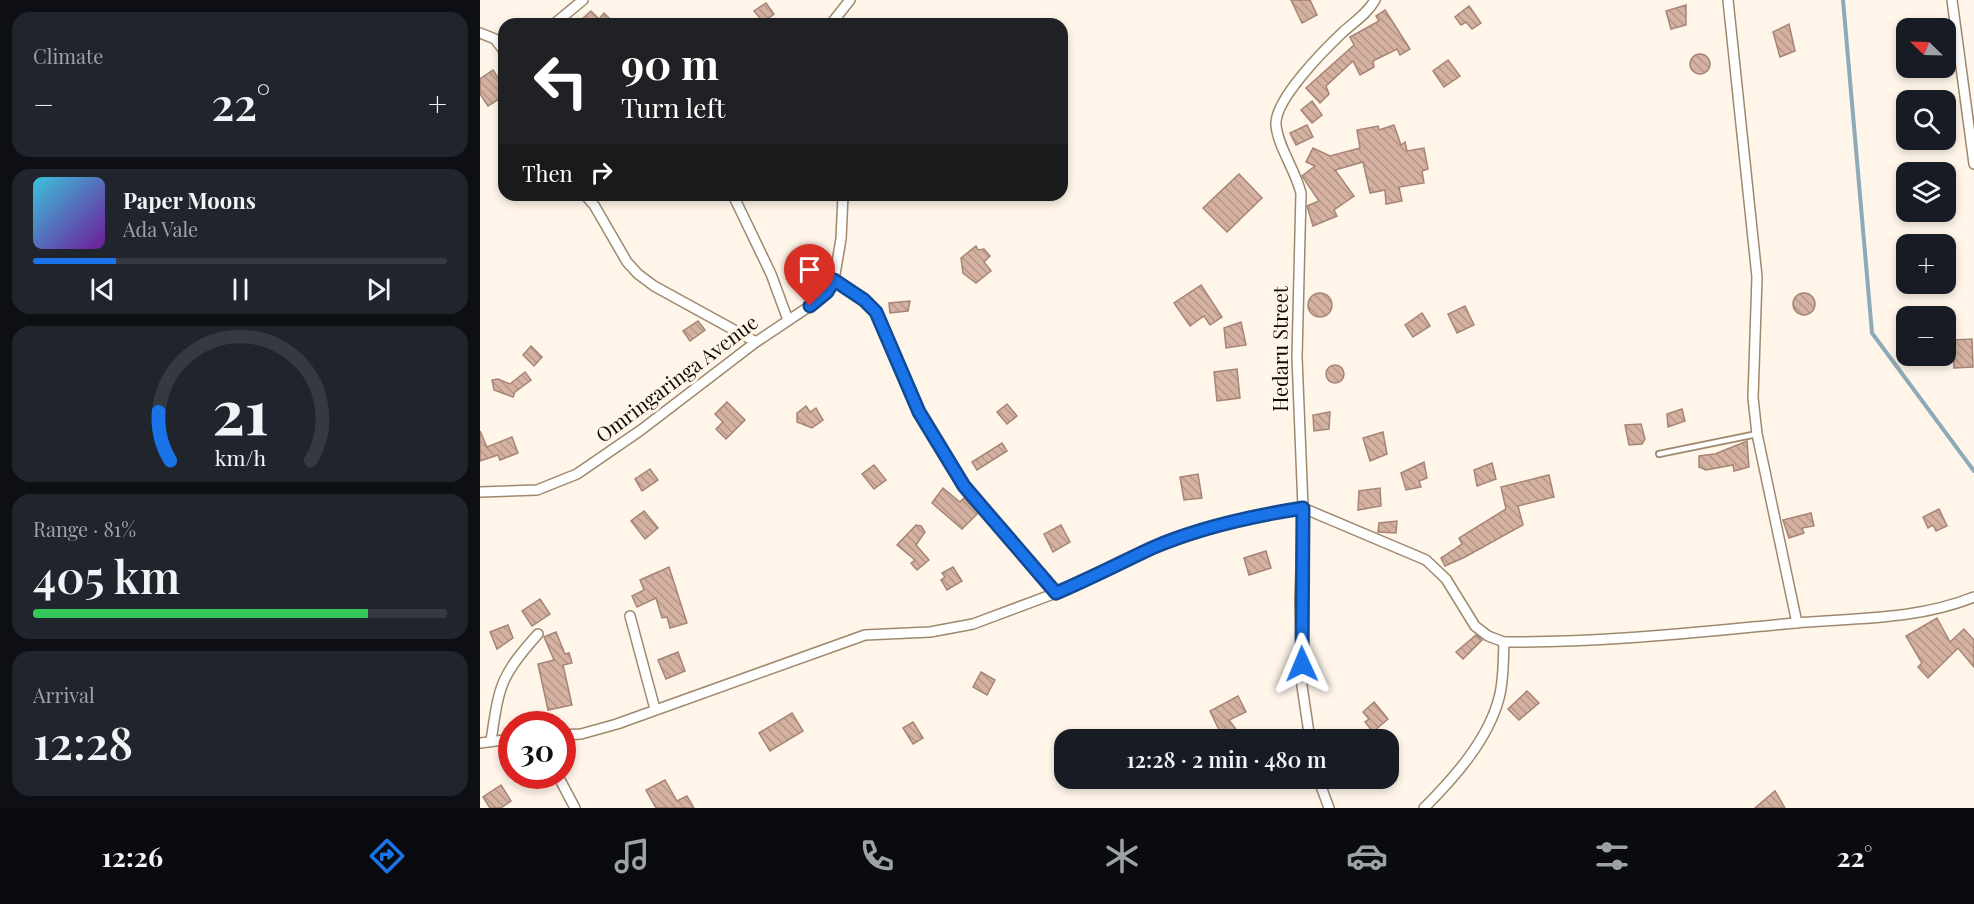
<!DOCTYPE html>
<html lang="en">
<head>
<meta charset="utf-8">
<style>
	body { margin:0; font-family:"Playfair Display",serif; background:#20242c; color:#f1f3f6; height:100vh; display:flex; flex-direction:column; font-size:22px; white-space:nowrap }
	* { box-sizing:border-box; margin:0 }
	p { font-size:20px; color:#9ea1a6 }
	.icon { flex:none; width:33px; height:33px; fill:none; stroke:currentColor; stroke-width:2; stroke-linecap:round; stroke-linejoin:round }
	.map { position:relative; flex:1; overflow:hidden }
	.panel { display:flex; flex-direction:column; gap:12px; padding:12px; background:#0d0f14; width:480px }
	.panel>* { flex:none }
	.guide { position:absolute; left:18px; top:18px; width:570px; height:183px; border-radius:18px; box-shadow:0 3px 9px #0003; background:#202124; color:#fff; overflow:hidden }
	.needle { width:39px; rotate:293deg }
	.fabs { position:absolute; left:1416px; top:18px; display:grid; gap:12px }
	.fabs a { display:grid; place-items:center; width:60px; height:60px; border-radius:12px; background:#171b24; box-shadow:0 3px 9px #0003; font-size:30px }
	.speed { position:absolute; left:18px; top:711px; display:flex; gap:12px; font-size:30px; font-weight:700; text-align:center }
	.speed>* { display:grid; place-content:center; width:78px; height:78px; border-radius:50%; background:#171b24; box-shadow:0 3px 9px #0003; line-height:1 }
	.speed .limit { border:9px solid #d22; background:#fff; color:#111 }
	.pin { position:absolute; display:grid; place-items:center; width:51px; height:51px; color:#fff; margin:-62px -26px; border-radius:50% 50% 50% 0; rotate:-45deg; box-shadow:0 0 6px #0007 }
	.pin .icon { rotate:45deg }
	.me { position:absolute; width:66px; margin:-33px; rotate:359deg; stroke-linejoin:round; filter:drop-shadow(0 0 4px #0008) }
	.turn { display:flex; align-items:center; gap:21px; height:126px; padding:0 24px; font-size:27px }
	.turn .icon { width:78px; height:78px; stroke-width:2.5 }
	.turn b { display:block; font-size:42px; line-height:51px }
	.then { display:flex; align-items:center; height:57px; padding:0 24px; background:#0003; gap:12px; font-size:22px }
	.big { font-size:45px; font-weight:600; line-height:1.1 }
	.panel .widget { flex:1; display:flex; flex-direction:column; justify-content:center; gap:9px; min-width:0; padding:0 21px; border-radius:18px; background:#20242c }
	.panel .dial { align-items:center; gap:0 }
	.dial svg { height:156px; overflow:visible; fill:none; stroke:#363941; stroke-width:7; stroke-linecap:round; text-anchor:middle }
	.dial text { fill:#f1f3f6; stroke:none }
	.song { display:flex; align-items:center; gap:18px }
	.cover { width:72px; height:72px; border-radius:9px; background:linear-gradient(135deg,hsl(190 70% 55%),hsl(280 70% 35%)) }
	.played { height:6px; border-radius:3px; background:linear-gradient(90deg,#1a73e8 20%,#363941 20%) }
	.keys { display:flex; justify-content:space-around; direction:ltr }
	.heat { display:flex; justify-content:space-between; align-items:center; font-size:33px; direction:ltr }
	.charge { height:9px; border-radius:4px; background:linear-gradient(90deg,#34c759 81%,#363941 0) }
	.trip { position:absolute; left:574px; top:729px; width:345px; height:60px; border-radius:18px; background:#171b24; box-shadow:0 3px 9px #0003; font-weight:600; line-height:60px; text-align:center }
	.tabs { display:flex; height:96px; justify-content:space-around; align-items:center; background:#090b0e; color:#9ea1a6 }
	.tabs .icon { width:42px; height:42px }
	.tabs .current { color:#1a73e8 }
	.tabs b { font-size:27px; color:#f1f3f6 }
	main { display:flex; flex:1; min-height:0 }
	.map>svg:first-child { display:block }
	.lines { fill:none; stroke-linecap:round; stroke-linejoin:round }
	.stream { stroke:#8daabb; stroke-width:4 }
	.building { fill:url(#building-back-hatch); stroke:#a68576; stroke-width:1.5 }
	.service-casing { stroke:#9e896d; stroke-width:8 }
	.minor-casing { stroke:#9e896d; stroke-width:12 }
	.service { stroke:#fff; stroke-width:4.5 }
	.minor { stroke:#fff; stroke-width:9 }
	.route-casing { stroke:#114b97; stroke-width:15 }
	.route { stroke:#1a73e8; stroke-width:10 }
	.labels { text-anchor:middle; stroke-width:6; stroke-linejoin:round; paint-order:stroke }
	.street-label { font-size:20px; fill:#130b03; stroke:#fff5e9 }
</style>
</head>
<body>
<main>
<section class="panel">
<div class="widget"><p>Climate</p>
<div class="heat"><a>−</a><b class="big">22°</b><a>+</a></div>
</div>
<div class="widget">
<div class="song"><i class="cover"></i><div><b>Paper Moons</b><p>Ada Vale</p></div></div>
<div class="played"></div>
<div class="keys"><svg class="icon" aria-label="previous" viewBox="0 0 24 24"><path d="M18 5L8 12l10 7zM5 5v14"/></svg><svg class="icon" aria-label="pause" viewBox="0 0 24 24"><path d="M8 5v14M16 5v14"/></svg><svg class="icon" aria-label="next" viewBox="0 0 24 24"><path d="M6 5l10 7-10 7zM19 5v14"/></svg></div>
</div>
<div class="widget dial"><svg viewBox="0 0 100 80">
<path d="M14 69A42 42 0 1 1 86 69"/>
<path d="M14 69A42 42 0 0 1 8 44" stroke="#1a73e8"/>
<text x="50" y="56" font-size="32" font-weight="700">21</text>
<text x="50" y="72" font-size="11">km/h</text>
</svg></div>
<div class="widget"><p>Range · 81%</p><b class="big">405 km</b><div class="charge"></div></div>
<div class="widget"><p>Arrival</p><b class="big">12:28</b></div>
</section>
<div class="map">
<svg width="1494" height="808" viewBox="0 0 1494 808">
	<defs>
		<pattern id="building-back-hatch" width="6" height="6" patternUnits="userSpaceOnUse" patternTransform="scale(1.5)"><rect width="6" height="6" fill="#d4b1a0"/><path d="M-1 5l2 2M0 0l6 6M5-1l2 2" fill="none" stroke="#b59788"/></pattern>
	</defs>
	<rect width="100%" height="100%" fill="#fff5e9"/>
	<g class="lines">
		<polyline class="stream" points="1363,0 1392,333 1494,471"/>
	</g>
	<g class="building">
		<polygon points="811,0 830,0 837,15 822,23"/>
		<polygon points="286,3 294,14 283,22 274,11"/>
		<polygon points="1206,5 1206,25 1191,29 1186,11"/>
		<polygon points="989,6 1001,23 992,29 986,22 981,25 975,17"/>
		<polygon points="905,10 930,49 920,55 917,49 893,61 894,67 880,75 873,61 846,86 849,94 840,103 826,88 874,45 870,37 899,21 896,16"/>
		<polygon points="111,11 119,19 124,13 135,24 107,24 102,19"/>
		<polygon points="1309,24 1315,51 1300,57 1293,32"/>
		<circle cx="1220" cy="64" r="10"/>
		<polygon points="968,60 980,76 964,87 953,71"/>
		<polygon points="13,70 24,87 24,96 8,106 0,94 0,79"/>
		<polygon points="832,101 842,115 832,123 821,110"/>
		<polygon points="827,125 833,137 816,145 810,133"/>
		<polygon points="914,125 921,145 925,142 927,151 944,148 948,169 942,171 944,183 919,187 922,201 906,204 905,190 890,193 883,162 855,170 874,196 854,210 857,216 833,226 827,206 839,201 822,176 835,166 826,162 833,148 850,156 880,148 877,130 898,126 899,130"/>
		<polygon points="759,174 782,198 747,232 723,208"/>
		<polygon points="496,246 498,250 504,249 510,256 504,262 511,271 496,283 483,273 481,258"/>
		<polygon points="721,285 742,317 730,325 724,316 710,326 694,303"/>
		<circle cx="840" cy="305" r="12"/>
		<circle cx="1324" cy="304" r="11"/>
		<polygon points="430,301 428,311 410,313 409,303"/>
		<polygon points="985,306 994,325 977,333 968,314"/>
		<polygon points="942,313 950,326 933,337 925,325"/>
		<polygon points="218,321 225,330 210,341 203,331"/>
		<polygon points="761,322 766,345 746,348 744,328"/>
		<polygon points="1492,339 1493,367 1474,368 1473,340"/>
		<polygon points="51,346 62,357 54,366 43,355"/>
		<circle cx="855" cy="374" r="9"/>
		<polygon points="757,369 760,398 737,401 734,372"/>
		<polygon points="45,372 51,380 35,392 33,397 14,390 12,380 18,379 30,384"/>
		<polygon points="247,402 265,420 246,439 236,429 243,422 235,414"/>
		<polygon points="527,404 537,416 527,424 517,412"/>
		<polygon points="326,406 330,412 336,408 343,420 332,428 317,422 317,413"/>
		<polygon points="1202,409 1205,421 1188,427 1187,414"/>
		<polygon points="850,412 849,429 834,431 833,415"/>
		<polygon points="1161,424 1165,439 1162,444 1149,445 1145,425"/>
		<polygon points="0,431 7,447 32,437 38,453 20,460 18,455 0,461"/>
		<polygon points="903,432 907,454 890,461 883,438"/>
		<polygon points="1267,441 1269,467 1254,471 1253,465 1226,470 1219,467 1219,456 1235,454"/>
		<polygon points="522,443 527,451 497,470 492,462"/>
		<polygon points="944,462 947,478 939,481 941,487 926,490 921,473"/>
		<polygon points="1012,463 1016,479 997,486 994,470"/>
		<polygon points="394,465 406,480 394,489 382,474"/>
		<polygon points="170,469 178,480 162,491 155,479"/>
		<polygon points="718,474 722,498 704,500 700,477"/>
		<polygon points="1069,475 1074,497 1038,506 1043,525 985,557 965,566 961,558 982,544 979,538 1026,509 1021,487"/>
		<polygon points="463,488 480,502 484,498 498,513 482,529 452,503"/>
		<polygon points="900,488 901,506 878,510 879,491"/>
		<polygon points="1459,509 1467,526 1456,531 1453,525 1448,528 1443,517"/>
		<polygon points="164,511 178,528 165,539 151,521"/>
		<polygon points="1331,513 1334,526 1322,528 1324,533 1309,538 1303,520"/>
		<polygon points="917,521 916,533 898,532 899,523"/>
		<polygon points="436,525 441,526 445,532 436,545 449,560 437,570 431,563 435,560 417,545"/>
		<polygon points="581,525 590,542 573,552 564,534"/>
		<polygon points="786,551 791,568 769,575 764,558"/>
		<polygon points="189,567 207,623 190,628 187,617 182,618 176,598 157,607 152,596 164,590 160,580"/>
		<polygon points="473,567 482,581 467,590 461,580 465,577 462,573"/>
		<polygon points="60,599 70,614 52,626 42,611"/>
		<polygon points="1457,618 1470,642 1484,629 1494,640 1494,667 1478,648 1448,678 1438,667 1442,663 1426,636"/>
		<polygon points="28,625 33,638 17,649 10,632"/>
		<polygon points="76,632 85,654 89,653 92,663 83,665 92,705 68,710 58,664 74,660 64,637"/>
		<polygon points="996,635 1002,640 983,659 976,652"/>
		<polygon points="198,652 205,671 186,679 178,660"/>
		<polygon points="501,672 515,680 507,695 493,687"/>
		<polygon points="1047,691 1059,703 1039,720 1028,709"/>
		<polygon points="758,696 766,712 749,720 764,740 744,740 730,711"/>
		<polygon points="894,702 908,719 893,732 885,722 889,719 883,712"/>
		<polygon points="312,713 323,731 290,751 279,733"/>
		<polygon points="433,722 443,738 433,744 423,728"/>
		<polygon points="185,780 197,801 207,796 214,808 176,808 166,790"/>
		<polygon points="21,785 31,801 21,808 10,808 3,797"/>
		<polygon points="1295,791 1305,808 1275,808"/>
	</g>
	<g class="lines">
		<g class="service-casing">
			<polyline id="service" points="1179,454 1277,434"/>
		</g>
		<g class="minor-casing">
			<g id="minor">
				<polyline points="1248,0 1277,277 1273,398 1277,434 1317,623"/>
				<polyline points="1472,0 1494,164"/>
				<polyline points="74,24 103,0"/>
				<polyline points="351,24 370,0"/>
				<polyline points="0,33 15,39 24,51"/>
				<polyline points="105,195 114,205 147,262 158,274 174,286 276,342"/>
				<polyline points="253,195 291,274 308,320"/>
				<polyline points="354,280 384,300 396,312 439,412 484,486 576,593"/>
				<polyline points="0,492 57,490 97,474 161,430 276,342 330,306 347,292 354,280 361,239 363,195"/>
				<polyline points="150,616 175,709"/>
				<path d="M82 735 101 734 137 724 385 635 450 632 493 624 576 593 673 548 719 532 774 516 823 508 946 560 966 579 995 626 1008 636 1024 642C1122 643 1218 632 1315 623 1375 618 1437 620 1494 597"/>
				<path d="M830 740 822 686 820 600 823 508 817 357 821 193C815 169 798 147 796 125 794 100 845 49 863 32 874 22 887 14 895 0"/>
				<path d="M11 741C19 686 20 676 58 634"/>
				<polyline points="0,743 32,739"/>
				<polyline points="78,776 95,808"/>
				<polyline points="838,778 849,808"/>
				<path d="M944 808C974 778 1008 740 1019 698 1024 680 1023 660 1024 642"/>
			</g>
		</g>
		<use href="#service" class="service"/>
		<use href="#minor" class="minor"/>
	</g>
	<g class="lines">
		<g class="route-casing">
			<path id="route" d="M330 306 347 292 354 280 384 300 396 312 439 412 484 486 576 593C609 579 640 563 672 548 720 527 772 516 823 508L822 664"/>
		</g>
		<use href="#route" class="route"/>
	</g>
	<g class="labels">
		<g class="street-label">
			<text transform="translate(801 349) rotate(-90)" y="7">Hedaru Street</text>
			<text transform="translate(197 379) rotate(-37)" y="7">Omringaringa Avenue</text>
		</g>
	</g>
</svg>
<div class="fabs">
<a><svg class="needle" viewBox="-14 -14 28 28"><path d="M0-13l5 13h-10z" fill="#e53935"/><path d="M0 13l5-13h-10z" fill="#9ea1a6"/></svg></a>
<a><svg class="icon" aria-label="search" viewBox="0 0 24 24"><circle cx="10" cy="10" r="6"/><path d="M15 15l6 6"/></svg></a>
<a><svg class="icon" aria-label="layers" viewBox="0 0 24 24"><path d="M12 4l9 5-9 5-9-5zM3 14l9 5 9-5"/></svg></a>
<a>+</a>
<a>−</a>
</div>
<div class="speed"><div class="limit">30</div></div>
<div class="pin" style="left:330px;top:306px;background:#d93025"><svg class="icon" aria-label="arrive" viewBox="0 0 24 24"><path d="M6 21V4h12l-3 4 3 4H6"/></svg></div>
<svg class="me" style="left:822px;top:664px" viewBox="-20 -20 40 40"><path d="M0-17L14 15 0 8-14 15z" fill="#1a73e8" stroke="#fff" stroke-width="4"/></svg>
<div class="trip">12:28 · 2 min · 480 m</div>
<div class="guide">
<div class="turn"><svg class="icon" aria-label="left" viewBox="0 0 24 24"><path d="M17 20v-9H6M10 6l-5 5 5 5"/></svg><div><b>90 m</b>Turn left</div></div>
<div class="then">Then<svg class="icon" aria-label="right" viewBox="0 0 24 24"><path d="M7 20v-9h11M14 6l5 5-5 5"/></svg></div>
</div>
</div>
</main>
<nav class="tabs">
<b>12:26</b>
<svg class="icon current" aria-label="directions" viewBox="0 0 24 24"><path d="M12 3l9 9-9 9-9-9zM9 14v-3h6M13 9l2 2-2 2"/></svg>
<svg class="icon" aria-label="music" viewBox="0 0 24 24"><path d="M9 18V5l10-2v13"/><circle cx="6" cy="18" r="3"/><circle cx="16" cy="16" r="3"/></svg>
<svg class="icon" aria-label="phone" viewBox="0 0 24 24"><path d="M5 4h4l2 5-3 2q2 4 5 5l2-3 5 2v4C11 20 4 13 5 4z"/></svg>
<svg class="icon" aria-label="climate" viewBox="0 0 24 24"><path d="M12 3v18M4 7l16 10M4 17L20 7"/></svg>
<svg class="icon" aria-label="car" viewBox="0 0 24 24"><path d="M5 17H2v-5l4-1 3-4h7l3 4 3 1v5h-3M9 17h6M6 11h13"/><circle cx="7" cy="17" r="2"/><circle cx="17" cy="17" r="2"/></svg>
<svg class="icon" aria-label="filters" viewBox="0 0 24 24"><path d="M4 7h16M4 17h16"/><circle cx="9" cy="7" r="2"/><circle cx="15" cy="17" r="2"/></svg>
<b>22°</b>
</nav>
</body>
</html>
